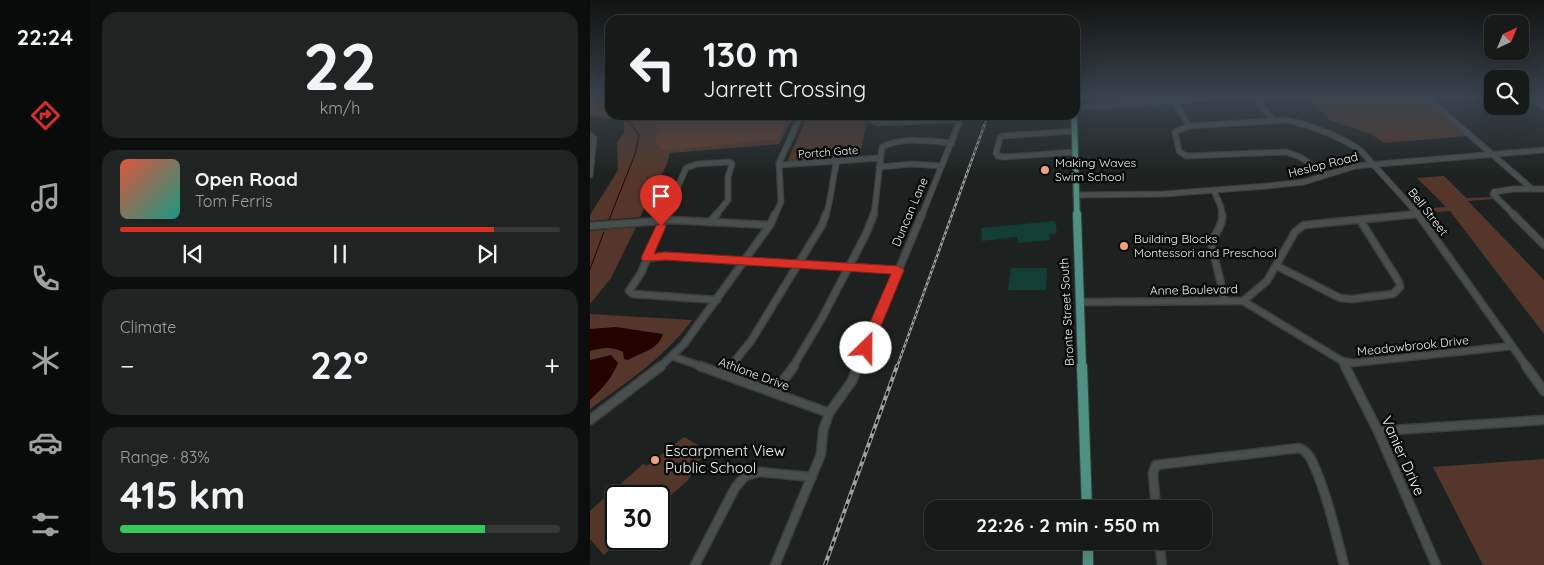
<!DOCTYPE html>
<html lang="en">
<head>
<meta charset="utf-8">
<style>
	body { margin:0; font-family:Quicksand,sans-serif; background:#1f2321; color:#f1f3f6; height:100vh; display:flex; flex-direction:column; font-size:19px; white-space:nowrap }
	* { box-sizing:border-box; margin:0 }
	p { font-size:16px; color:#9ea1a2 }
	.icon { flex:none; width:28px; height:28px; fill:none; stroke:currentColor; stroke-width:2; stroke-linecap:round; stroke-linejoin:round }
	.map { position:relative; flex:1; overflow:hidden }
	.sheet { display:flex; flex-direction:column; gap:12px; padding:12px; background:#0c0e0d; width:500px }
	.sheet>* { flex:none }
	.hud { position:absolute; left:15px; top:15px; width:475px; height:105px; border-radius:15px; box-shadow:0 5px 20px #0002,0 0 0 1px #353837; background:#161a18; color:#f1f3f6; overflow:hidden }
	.needle { width:32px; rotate:44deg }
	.controls { position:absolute; left:894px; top:15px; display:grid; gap:10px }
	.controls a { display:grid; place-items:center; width:45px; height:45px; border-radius:10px; background:#161a18; box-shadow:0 5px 20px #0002,0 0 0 1px #353837; font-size:25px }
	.speed { position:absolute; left:15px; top:485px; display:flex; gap:10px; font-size:25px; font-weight:700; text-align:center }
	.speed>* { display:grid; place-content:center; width:65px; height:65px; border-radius:50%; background:#161a18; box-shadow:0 5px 20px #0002,0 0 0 1px #353837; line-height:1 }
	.speed .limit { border:2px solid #111; border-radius:8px; background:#fff; color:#111 }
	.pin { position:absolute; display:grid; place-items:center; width:42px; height:42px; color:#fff; margin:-51px -21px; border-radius:50% 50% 50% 0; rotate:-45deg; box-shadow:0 0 5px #0007 }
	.pin .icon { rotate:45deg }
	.me { position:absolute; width:55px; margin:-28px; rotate:23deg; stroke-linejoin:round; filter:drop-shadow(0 0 4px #0008) }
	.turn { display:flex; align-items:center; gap:18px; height:105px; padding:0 15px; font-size:22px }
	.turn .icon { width:65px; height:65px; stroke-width:2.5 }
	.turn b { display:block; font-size:35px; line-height:42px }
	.big { font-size:38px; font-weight:800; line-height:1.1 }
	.sheet .card { flex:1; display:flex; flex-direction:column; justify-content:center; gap:8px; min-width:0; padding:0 18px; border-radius:15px; background:#1f2321 }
	.sheet .dial { align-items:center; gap:0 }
	.dial b { font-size:65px; line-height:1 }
	.song { display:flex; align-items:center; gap:15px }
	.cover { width:60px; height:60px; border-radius:8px; background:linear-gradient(135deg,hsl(10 70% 55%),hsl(170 70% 35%)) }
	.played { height:5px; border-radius:2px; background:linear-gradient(90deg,#d93025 85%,#353837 85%) }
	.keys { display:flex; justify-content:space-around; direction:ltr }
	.heat { display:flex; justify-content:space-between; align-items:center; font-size:28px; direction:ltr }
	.charge { height:8px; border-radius:4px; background:linear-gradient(90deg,#34c759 83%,#353837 0) }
	.trip { position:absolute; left:334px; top:500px; width:288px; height:50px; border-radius:15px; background:#161a18; box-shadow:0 5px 20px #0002,0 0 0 1px #353837; font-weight:800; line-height:50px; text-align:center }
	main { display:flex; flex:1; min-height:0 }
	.tabs { display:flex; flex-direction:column; width:90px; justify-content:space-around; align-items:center; background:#090a0a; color:#9ea1a2 }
	.tabs .icon { width:35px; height:35px }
	.tabs .on { color:#d93025 }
	.tabs b { font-size:22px; color:#f1f3f6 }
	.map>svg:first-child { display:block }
	.green { fill:#54372a }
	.forest { fill:#663e2b }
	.water { fill:#230300 }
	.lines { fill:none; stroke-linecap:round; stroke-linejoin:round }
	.stream { stroke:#230300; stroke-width:1 }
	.building { fill:#123e35 }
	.minor-far2-casing { stroke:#3a3e3d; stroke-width:7 }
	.minor-far1-casing { stroke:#3a3e3d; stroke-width:9 }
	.minor-casing { stroke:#3a3e3d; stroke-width:11 }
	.major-far2-casing { stroke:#3a3e3d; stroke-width:8 }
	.major-far1-casing { stroke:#3a3e3d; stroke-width:10 }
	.major-casing { stroke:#3a3e3d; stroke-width:12 }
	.minor-far2 { stroke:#484e4d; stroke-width:5 }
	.minor-far1 { stroke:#484e4d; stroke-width:6 }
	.minor { stroke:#484e4d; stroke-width:8 }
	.major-far2 { stroke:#4d9182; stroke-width:5.5 }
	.major-far1 { stroke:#4d9182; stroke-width:8 }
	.major { stroke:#4d9182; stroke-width:10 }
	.rail-far1-casing { stroke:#9da09f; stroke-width:2.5 }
	.rail-casing { stroke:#9da09f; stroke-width:4 }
	.rail-far1 { stroke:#080b0a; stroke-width:1; stroke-dasharray:3; stroke-linecap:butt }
	.rail { stroke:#080b0a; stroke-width:2; stroke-dasharray:5; stroke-linecap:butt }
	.route { fill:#d93025; stroke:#8d1f18 }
	.poi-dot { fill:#f1a17c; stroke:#080b0a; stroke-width:2 }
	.labels { text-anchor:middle; stroke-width:5; stroke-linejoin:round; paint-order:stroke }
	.far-street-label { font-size:11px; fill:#eff2f1; stroke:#080b0a }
	.poi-label { font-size:12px; fill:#eff2f1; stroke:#080b0a; text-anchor:start }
	.street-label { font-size:12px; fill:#eff2f1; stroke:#080b0a }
	.near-poi-label { font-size:15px; fill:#eff2f1; stroke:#080b0a; text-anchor:start }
	.near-street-label { font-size:15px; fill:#eff2f1; stroke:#080b0a }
</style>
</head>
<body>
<main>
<nav class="tabs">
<b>22:24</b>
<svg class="icon on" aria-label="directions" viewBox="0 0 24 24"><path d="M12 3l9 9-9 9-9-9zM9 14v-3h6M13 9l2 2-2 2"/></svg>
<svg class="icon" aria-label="music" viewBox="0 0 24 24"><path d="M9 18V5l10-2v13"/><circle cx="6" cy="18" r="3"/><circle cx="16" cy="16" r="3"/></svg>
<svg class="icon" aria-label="phone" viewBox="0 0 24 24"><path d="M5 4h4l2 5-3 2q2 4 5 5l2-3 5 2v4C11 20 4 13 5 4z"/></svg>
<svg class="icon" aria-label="climate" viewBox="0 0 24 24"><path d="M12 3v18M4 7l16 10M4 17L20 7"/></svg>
<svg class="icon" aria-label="car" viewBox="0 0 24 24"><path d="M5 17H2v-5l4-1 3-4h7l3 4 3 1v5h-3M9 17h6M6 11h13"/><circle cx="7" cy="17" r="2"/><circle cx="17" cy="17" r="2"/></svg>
<svg class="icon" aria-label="filters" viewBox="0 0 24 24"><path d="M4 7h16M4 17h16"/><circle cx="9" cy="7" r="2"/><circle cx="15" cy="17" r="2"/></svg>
</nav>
<section class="sheet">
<div class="card dial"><b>22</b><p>km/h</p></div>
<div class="card">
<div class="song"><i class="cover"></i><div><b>Open Road</b><p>Tom Ferris</p></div></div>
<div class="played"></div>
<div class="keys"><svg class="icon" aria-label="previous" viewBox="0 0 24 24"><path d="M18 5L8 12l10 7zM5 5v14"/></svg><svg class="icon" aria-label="pause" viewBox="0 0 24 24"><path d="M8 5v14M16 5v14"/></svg><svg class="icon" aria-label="next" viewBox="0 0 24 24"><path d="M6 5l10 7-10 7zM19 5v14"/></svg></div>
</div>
<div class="card"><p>Climate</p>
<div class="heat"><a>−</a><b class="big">22°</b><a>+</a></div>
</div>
<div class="card"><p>Range · 83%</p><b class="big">415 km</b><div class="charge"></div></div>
</section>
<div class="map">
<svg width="954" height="565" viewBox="0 0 954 565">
	<rect width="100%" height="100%" fill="#1d2220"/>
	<g class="green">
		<polygon points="0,98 20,98 20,115 204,115 189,144 80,153 77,164 50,217 0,221 0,215 28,170 27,143 34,133 34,121 0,116"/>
		<polygon points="719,98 831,98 877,136 794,143 781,134 740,120"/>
		<polygon points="218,115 279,115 269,157 197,162"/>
		<polygon points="854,176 876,198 902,197 904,199 878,201 954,280 954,334 860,211 831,213 828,209 856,207 827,178"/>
		<polygon points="46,227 21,278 0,304 0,231"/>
		<path d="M0 314 102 320C74 358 37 382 0 409Z"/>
		<polygon points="94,437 116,450 98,480 69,506 69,496 26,496 26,539 32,539 14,555 0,539 0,511 53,464 57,466"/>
		<polygon points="954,459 954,565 893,565 843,467"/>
	</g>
	<g class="forest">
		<path d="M0 98H20V115H37C25 120 11 118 0 111Z"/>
		<polygon points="61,115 199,115 189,139 72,150 66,142 67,129"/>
	</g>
	<g class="water">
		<path d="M26 327 73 334C68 350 52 352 38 360L34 359 33 352C21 346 12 348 0 351V329Z"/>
		<path d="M21 355 28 363C22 378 12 389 0 400V360Z"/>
	</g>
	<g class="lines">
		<g class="stream">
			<polyline points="6,98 20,106"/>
			<polyline points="19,220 45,154 49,135 33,115"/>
			<polyline points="0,269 14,232"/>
		</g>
	</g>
	<g class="building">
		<polygon points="465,221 467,233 459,234 460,240 428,243 427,237 392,241 391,228"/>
		<polygon points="421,268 457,268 456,290 418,290"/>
	</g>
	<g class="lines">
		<g class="minor-far2-casing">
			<g id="minor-far2">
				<polyline points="582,98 599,126"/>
				<polyline points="665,98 683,120"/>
				<polyline points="837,98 941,188"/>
				<polyline points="943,98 954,107"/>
				<polyline points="485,108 621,98"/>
				<polyline points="283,115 282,121 287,123 369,120"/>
				<polyline points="484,131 413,136 410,138 406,153 408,156 414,157 485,152"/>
				<polyline points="0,135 4,138 0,175"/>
				<polyline points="189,165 289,158"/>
				<polyline points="289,167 323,164 352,166"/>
				<path d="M736 174 710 157 696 152 596 156 589 151 585 132 599 126 697 120C722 126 750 136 771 151L829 215"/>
				<polyline points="624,191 631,207 632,215"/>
				<polyline points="486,195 574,194 677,186 714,182 765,166 954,150"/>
				<polyline points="76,215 96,168 107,164 140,162 142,164 138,177 138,200 126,215"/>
				<polyline points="185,215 191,202 189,163 211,115"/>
				<path d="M236 215C242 197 242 179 247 161"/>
				<path d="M284 215 292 147C313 136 340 141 362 143"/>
				<polyline points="332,215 372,115"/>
				<polyline points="816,215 828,214"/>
				<polyline points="924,215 903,194 904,192 923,189 954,189"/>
			</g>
		</g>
		<g class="minor-far1-casing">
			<g id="minor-far1">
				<polyline points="76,214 51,273 39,291 43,294 127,300"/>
				<path d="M632 214C634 227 622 234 622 247L635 300"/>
				<polyline points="828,214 937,367"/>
				<polyline points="923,214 954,245"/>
				<polyline points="120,222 127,214"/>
				<polyline points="0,226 82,220 180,225"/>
				<polyline points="57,258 75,256 308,270"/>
				<polyline points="687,266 750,298 762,299 803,294 810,287 809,282 770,220"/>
				<polyline points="653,301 752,361 763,363 922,346"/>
				<polyline points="491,302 653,301 677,281 705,232 714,225 828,214"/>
				<polyline points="82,356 113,367"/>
				<polyline points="752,361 755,367"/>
				<polyline points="70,367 94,344 180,225 185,214"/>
				<polyline points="140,367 161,341 232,225 236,214"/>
				<polyline points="203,367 232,318 276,234 284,214"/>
				<polyline points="268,367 332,214"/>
			</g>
		</g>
		<g class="minor-casing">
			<g id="minor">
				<polyline points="110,366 239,413"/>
				<polyline points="755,366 788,431 846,565"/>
				<polyline points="936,366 954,391"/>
				<polyline points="134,375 141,366"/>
				<polyline points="184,393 204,366"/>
				<polyline points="0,420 71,366"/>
				<polyline points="788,431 954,420"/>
				<path d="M566 509 563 473 566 465 709 448C715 450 719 455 722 461 736 491 746 533 754 565"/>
				<polyline points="569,541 572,565"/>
				<polyline points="105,565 145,488 155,476 170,472 222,477"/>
				<polyline points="185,565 231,454 233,431 239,413 262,381 268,366"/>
			</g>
		</g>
		<g class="major-far2-casing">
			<polyline id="major-far2" points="484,115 487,215"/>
		</g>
		<g class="major-far1-casing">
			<polyline id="major-far1" points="487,214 492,367"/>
		</g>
		<g class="major-casing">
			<g id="major">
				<polyline points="492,366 497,509"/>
				<polyline points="498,541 498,565"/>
			</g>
		</g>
		<use href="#minor-far2" class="minor-far2"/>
		<use href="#minor-far1" class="minor-far1"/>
		<use href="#minor" class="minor"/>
		<use href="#major-far2" class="major-far2"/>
		<use href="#major-far1" class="major-far1"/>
		<use href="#major" class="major"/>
		<g class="rail-far1-casing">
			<polyline id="rail-far1" points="307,367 398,115"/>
		</g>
		<g class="rail-casing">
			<polyline id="rail" points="235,565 307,366"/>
		</g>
		<use href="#rail-far1" class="rail-far1"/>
		<use href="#rail" class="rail"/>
	</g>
	<linearGradient id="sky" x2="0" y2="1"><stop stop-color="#101312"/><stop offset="0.55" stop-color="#3a444e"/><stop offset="1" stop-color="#3a444e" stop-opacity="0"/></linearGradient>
	<rect width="954" height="177" fill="url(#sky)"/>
	<polygon class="route" points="71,223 76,226 64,254 75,252 308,266 314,270 282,348 280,352 276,354 271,352 269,348 301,274 75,260 53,261 51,258 66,226"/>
	<g class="poi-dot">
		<circle cx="455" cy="170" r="5"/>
		<circle cx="534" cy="246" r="5"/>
		<circle cx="65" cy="460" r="5"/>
	</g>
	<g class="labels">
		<g class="far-street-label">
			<text transform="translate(238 152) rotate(-4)" y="4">Portch Gate</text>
		</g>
		<g class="poi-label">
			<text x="465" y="167">Making Waves<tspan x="465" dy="14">Swim School</tspan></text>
			<text x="544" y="243">Building Blocks<tspan x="544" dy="14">Montessori and Preschool</tspan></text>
		</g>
		<g class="street-label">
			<text transform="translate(733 165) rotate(-14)" y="4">Heslop Road</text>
			<text transform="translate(320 212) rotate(-67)" y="4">Duncan Lane</text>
			<text transform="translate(838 212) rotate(52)" y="4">Bell Street</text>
			<text transform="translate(604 290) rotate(-1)" y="4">Anne Boulevard</text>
			<text transform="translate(477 312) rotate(-93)" y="4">Bronte Street South</text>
			<text transform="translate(823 346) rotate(-6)" y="4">Meadowbrook Drive</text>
			<text transform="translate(164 374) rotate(20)" y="4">Athlone Drive</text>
		</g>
		<g class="near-poi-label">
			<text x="75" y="456">Escarpment View<tspan x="75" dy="17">Public School</tspan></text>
		</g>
		<g class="near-street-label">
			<text transform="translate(813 456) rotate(66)" y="5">Vanier Drive</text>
		</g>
	</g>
</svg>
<div class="controls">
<a><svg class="needle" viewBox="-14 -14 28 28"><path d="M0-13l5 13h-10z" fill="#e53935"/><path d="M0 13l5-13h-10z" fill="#9ea1a2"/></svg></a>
<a><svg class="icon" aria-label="search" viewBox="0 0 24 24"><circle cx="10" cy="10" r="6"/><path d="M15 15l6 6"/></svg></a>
</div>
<div class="speed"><div class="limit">30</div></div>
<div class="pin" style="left:71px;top:226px;background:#d93025"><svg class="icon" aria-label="arrive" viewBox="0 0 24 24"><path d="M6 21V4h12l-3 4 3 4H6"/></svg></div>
<svg class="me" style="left:276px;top:348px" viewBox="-20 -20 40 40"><circle r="19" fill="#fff"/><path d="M0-13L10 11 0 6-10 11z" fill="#d93025"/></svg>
<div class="trip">22:26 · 2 min · 550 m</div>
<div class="hud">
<div class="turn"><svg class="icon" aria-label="left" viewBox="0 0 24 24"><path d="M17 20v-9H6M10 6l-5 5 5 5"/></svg><div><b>130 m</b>Jarrett Crossing</div></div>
</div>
</div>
</main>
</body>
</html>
